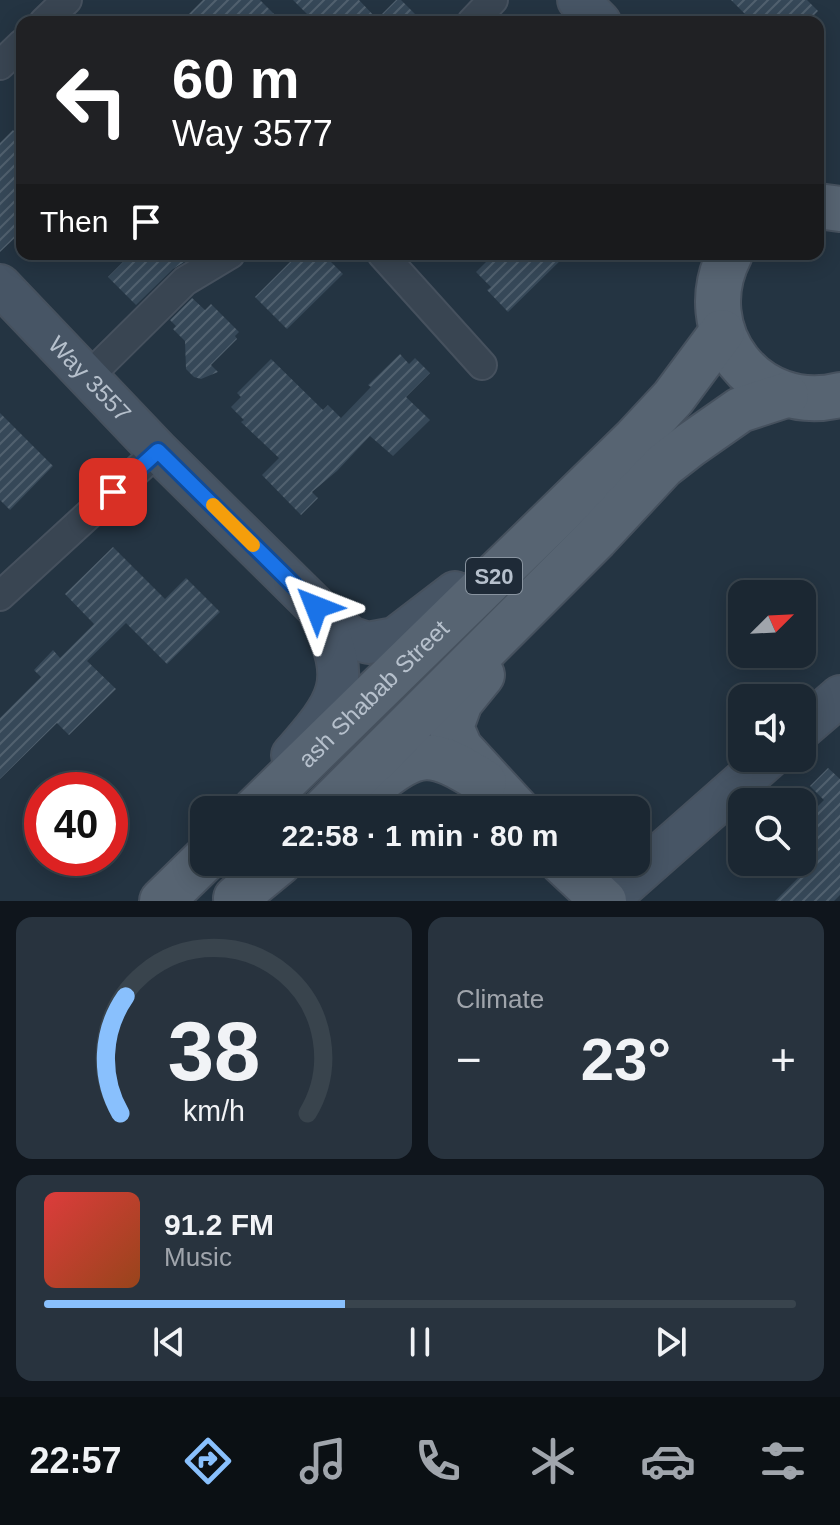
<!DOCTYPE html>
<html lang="en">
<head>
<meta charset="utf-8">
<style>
	body { margin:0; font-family:Helvetica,sans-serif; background:#28333e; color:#f1f3f6; height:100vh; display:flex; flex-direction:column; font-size:30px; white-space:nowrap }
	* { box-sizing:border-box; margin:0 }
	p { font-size:26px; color:#a0a5ac }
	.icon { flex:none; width:44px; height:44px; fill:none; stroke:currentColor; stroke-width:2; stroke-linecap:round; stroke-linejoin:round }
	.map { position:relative; height:901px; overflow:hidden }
	.panel { display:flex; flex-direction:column; gap:16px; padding:16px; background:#0f151c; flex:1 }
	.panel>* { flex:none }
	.top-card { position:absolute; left:16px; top:16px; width:808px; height:244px; border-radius:16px; box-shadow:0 4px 20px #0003,0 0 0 2px #39444d; background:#202124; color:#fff; overflow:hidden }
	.needle { width:52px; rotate:66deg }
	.controls { position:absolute; left:728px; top:580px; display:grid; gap:16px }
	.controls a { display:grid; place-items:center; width:88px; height:88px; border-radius:16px; background:#1b2732; box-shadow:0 4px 20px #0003,0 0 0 2px #39444d; font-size:40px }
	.speed { position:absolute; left:24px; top:772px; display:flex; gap:16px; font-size:40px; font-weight:700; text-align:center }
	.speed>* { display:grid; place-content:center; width:104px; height:104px; border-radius:50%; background:#1b2732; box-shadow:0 4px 20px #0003,0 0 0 2px #39444d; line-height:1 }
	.speed .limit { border:12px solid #d22; background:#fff; color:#111 }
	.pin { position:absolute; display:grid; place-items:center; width:68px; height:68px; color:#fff; margin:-34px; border-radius:16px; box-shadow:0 4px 12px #0006 }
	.me { position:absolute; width:88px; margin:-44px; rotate:315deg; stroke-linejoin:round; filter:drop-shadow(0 0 6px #0008) }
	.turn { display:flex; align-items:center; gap:28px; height:168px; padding:0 24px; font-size:36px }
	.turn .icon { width:104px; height:104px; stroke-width:2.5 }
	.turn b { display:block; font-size:56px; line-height:68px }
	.then { display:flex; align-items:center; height:76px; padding:0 24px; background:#0003; gap:16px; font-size:30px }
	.big { font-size:60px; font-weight:800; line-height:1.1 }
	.panel .widget { flex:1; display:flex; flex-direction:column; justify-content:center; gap:12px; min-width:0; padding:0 28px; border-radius:16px; background:#28333e }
	.panel .dial { align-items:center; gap:0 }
	.dial svg { height:208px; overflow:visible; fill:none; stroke:#39444d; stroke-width:7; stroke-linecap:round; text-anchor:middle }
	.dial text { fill:#f1f3f6; stroke:none }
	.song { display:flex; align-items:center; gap:24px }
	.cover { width:96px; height:96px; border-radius:12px; background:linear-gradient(135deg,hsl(0 70% 55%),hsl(20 70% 35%)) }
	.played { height:8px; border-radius:4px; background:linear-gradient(90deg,#89c0fd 40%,#39444d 40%) }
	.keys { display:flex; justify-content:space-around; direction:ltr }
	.heat { display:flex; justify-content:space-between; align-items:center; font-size:44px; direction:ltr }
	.panel .tiles { flex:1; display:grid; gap:16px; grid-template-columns:1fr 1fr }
	.widget:last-child { grid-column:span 2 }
	.trip { position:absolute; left:190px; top:796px; width:460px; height:80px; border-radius:16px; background:#1b2732; box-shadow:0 4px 20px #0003,0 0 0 2px #39444d; font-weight:800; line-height:80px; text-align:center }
	.menu { display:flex; height:128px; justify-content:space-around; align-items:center; background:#0b1014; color:#a0a5ac }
	.menu .icon { width:56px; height:56px }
	.menu .active { color:#89c0fd }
	.menu b { font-size:36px; color:#f1f3f6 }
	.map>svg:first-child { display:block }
	.building { fill:url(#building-hatch) }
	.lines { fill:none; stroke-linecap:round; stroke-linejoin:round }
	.street-casing { stroke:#46515e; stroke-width:32 }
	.secondary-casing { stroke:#46515e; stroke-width:44 }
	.primary-casing { stroke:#46515e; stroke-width:48 }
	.street { stroke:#394552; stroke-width:28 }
	.secondary { stroke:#475565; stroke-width:40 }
	.primary { stroke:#576472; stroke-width:44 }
	.route-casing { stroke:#114b97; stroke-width:20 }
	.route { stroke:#1a73e8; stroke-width:14 }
	.slow { stroke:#f59e0b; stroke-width:14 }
	.labels { text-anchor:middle; stroke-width:8; stroke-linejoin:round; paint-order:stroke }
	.shield { fill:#1e2a37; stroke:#88939f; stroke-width:2 }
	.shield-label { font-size:22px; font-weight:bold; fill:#b6c0cc }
	.street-label { font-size:24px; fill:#b6c0cc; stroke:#1e2a37 }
</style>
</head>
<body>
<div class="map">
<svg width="840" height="901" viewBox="0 0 840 901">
	<defs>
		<pattern id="building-hatch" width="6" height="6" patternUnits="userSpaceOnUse" patternTransform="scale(2)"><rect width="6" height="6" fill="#364858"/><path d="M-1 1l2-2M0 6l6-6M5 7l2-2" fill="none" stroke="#51616f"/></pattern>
	</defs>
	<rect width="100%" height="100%" fill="#243442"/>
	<g class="building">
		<polygon points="203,0 260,0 282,22 181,22"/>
		<polygon points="293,0 359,0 377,19 396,0 401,0 423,22 315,22"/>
		<polygon points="731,0 807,0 818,11 807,22 753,22"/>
		<polygon points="13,130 22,140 22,231 0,252 0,143"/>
		<polygon points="131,254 197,254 173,269 136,305 108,277"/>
		<polygon points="298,254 323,254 343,274 287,329 255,297"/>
		<polygon points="494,254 567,254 508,312 487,290 491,287 476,272"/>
		<polygon points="192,298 205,310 211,304 239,332 235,336 237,339 211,365 218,372 201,379 194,377 186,369 185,341 173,329 176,326 170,320"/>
		<polygon points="400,354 409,364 415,358 430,373 406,397 430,420 393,456 370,436 337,471 312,492 318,498 301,515 262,475 279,458 241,422 244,420 231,407 241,397 237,393 271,359 323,410 328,405 341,418 371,387 368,385"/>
		<polygon points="0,413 53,466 10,510 0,500"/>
		<polygon points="113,547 165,599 186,578 220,612 167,664 126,623 87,661 116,689 69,735 57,723 0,779 0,718 41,677 34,670 53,650 60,658 94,624 65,594"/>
		<polygon points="828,768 840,779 840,895 834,901 775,901 802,874 802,822 824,800 810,786"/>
	</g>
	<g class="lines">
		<g class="street-casing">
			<g id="street">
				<polyline points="44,22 67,0"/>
				<polyline points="472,22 493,0"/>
				<polyline points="0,65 22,44"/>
				<polyline points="382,254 482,365"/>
				<polyline points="88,377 185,281 230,254"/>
				<polyline points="0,596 158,451"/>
			</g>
		</g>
		<g class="secondary-casing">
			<g id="secondary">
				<polyline points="578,0 600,22"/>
				<path id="s1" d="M0 285 158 451 316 607 350 637 368 643 395 638 455 592"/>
				<polyline points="802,729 840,696"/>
				<path d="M292 755C340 700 353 683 320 614"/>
				<polyline points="607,901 769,758"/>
			</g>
		</g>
		<g class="primary-casing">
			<g id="primary">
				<polyline points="818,206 840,209"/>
				<path d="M730 254C690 331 756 416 840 395"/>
				<polyline points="482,675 460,702 451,727 460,748 517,810"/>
				<path d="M370 788C420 747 431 749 484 782"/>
				<path id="s2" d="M255 810 634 440 673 398 722 332"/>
				<polyline points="324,810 596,538 663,466 690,445 740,410 786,395"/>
				<polyline points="562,862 604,901"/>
				<polyline points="236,898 280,862"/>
				<polyline points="162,901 204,860"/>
			</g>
		</g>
		<use href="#street" class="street"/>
		<use href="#secondary" class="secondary"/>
		<use href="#primary" class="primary"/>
	</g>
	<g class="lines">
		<g class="route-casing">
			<polyline id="route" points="113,492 158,451 316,607"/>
		</g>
		<use href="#route" class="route"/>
		<polyline class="slow" points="213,505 253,545"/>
	</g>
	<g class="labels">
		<rect class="shield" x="466" y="558" width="56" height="36" rx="6"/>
		<g class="shield-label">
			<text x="494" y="584">S20</text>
		</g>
		<g class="street-label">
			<text dy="8" stroke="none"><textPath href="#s1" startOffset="130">Way 3557</textPath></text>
			<text dy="8" stroke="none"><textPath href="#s2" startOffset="166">ash Shabab Street</textPath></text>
		</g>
	</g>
</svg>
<div class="controls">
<a><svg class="needle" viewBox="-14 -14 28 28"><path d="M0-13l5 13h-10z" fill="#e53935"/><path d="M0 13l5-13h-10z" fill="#a0a5ac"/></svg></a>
<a><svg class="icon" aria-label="sound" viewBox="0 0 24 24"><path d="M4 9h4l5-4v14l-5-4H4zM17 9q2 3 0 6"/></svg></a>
<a><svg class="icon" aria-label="search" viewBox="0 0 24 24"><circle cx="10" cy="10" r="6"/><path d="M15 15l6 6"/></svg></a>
</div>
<div class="speed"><div class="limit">40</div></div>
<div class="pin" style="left:113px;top:492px;background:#d93025"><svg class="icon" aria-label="arrive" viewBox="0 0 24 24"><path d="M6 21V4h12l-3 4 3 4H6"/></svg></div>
<svg class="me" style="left:316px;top:607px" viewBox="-20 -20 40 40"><path d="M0-17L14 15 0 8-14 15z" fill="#1a73e8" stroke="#fff" stroke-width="4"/></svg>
<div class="trip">22:58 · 1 min · 80 m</div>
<div class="top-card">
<div class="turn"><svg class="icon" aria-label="left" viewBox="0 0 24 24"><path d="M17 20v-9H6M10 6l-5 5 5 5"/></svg><div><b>60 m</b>Way 3577</div></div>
<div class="then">Then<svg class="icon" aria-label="arrive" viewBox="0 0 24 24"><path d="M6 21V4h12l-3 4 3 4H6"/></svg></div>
</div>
</div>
<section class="panel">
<div class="tiles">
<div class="widget dial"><svg viewBox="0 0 100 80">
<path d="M14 69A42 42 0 1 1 86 69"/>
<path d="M14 69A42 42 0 0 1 16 24" stroke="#89c0fd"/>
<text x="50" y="56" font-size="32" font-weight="700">38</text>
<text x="50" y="72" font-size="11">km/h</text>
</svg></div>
<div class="widget"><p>Climate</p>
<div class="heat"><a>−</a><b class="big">23°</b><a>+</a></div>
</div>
<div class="widget">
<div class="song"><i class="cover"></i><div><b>91.2 FM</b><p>Music</p></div></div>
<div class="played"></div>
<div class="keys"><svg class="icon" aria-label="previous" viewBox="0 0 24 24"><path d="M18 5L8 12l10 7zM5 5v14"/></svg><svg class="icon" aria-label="pause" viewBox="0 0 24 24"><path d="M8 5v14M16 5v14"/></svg><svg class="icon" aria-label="next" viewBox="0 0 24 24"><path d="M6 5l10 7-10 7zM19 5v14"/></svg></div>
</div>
</div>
</section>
<nav class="menu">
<b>22:57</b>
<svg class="icon active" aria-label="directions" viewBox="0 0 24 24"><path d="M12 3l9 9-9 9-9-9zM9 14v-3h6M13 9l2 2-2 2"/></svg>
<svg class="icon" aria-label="music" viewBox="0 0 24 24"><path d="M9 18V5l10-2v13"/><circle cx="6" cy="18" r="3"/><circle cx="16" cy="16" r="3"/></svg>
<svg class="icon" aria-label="phone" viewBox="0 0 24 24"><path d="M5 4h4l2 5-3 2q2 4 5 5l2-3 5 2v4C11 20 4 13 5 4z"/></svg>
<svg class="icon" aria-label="climate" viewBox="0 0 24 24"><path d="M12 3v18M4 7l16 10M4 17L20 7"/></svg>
<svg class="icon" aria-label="car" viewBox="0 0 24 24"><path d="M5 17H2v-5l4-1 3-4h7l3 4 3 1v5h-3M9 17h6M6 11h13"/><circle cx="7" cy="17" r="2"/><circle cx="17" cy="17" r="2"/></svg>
<svg class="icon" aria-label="filters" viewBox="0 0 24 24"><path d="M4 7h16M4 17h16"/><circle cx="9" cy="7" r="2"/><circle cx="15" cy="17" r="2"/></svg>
</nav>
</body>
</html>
